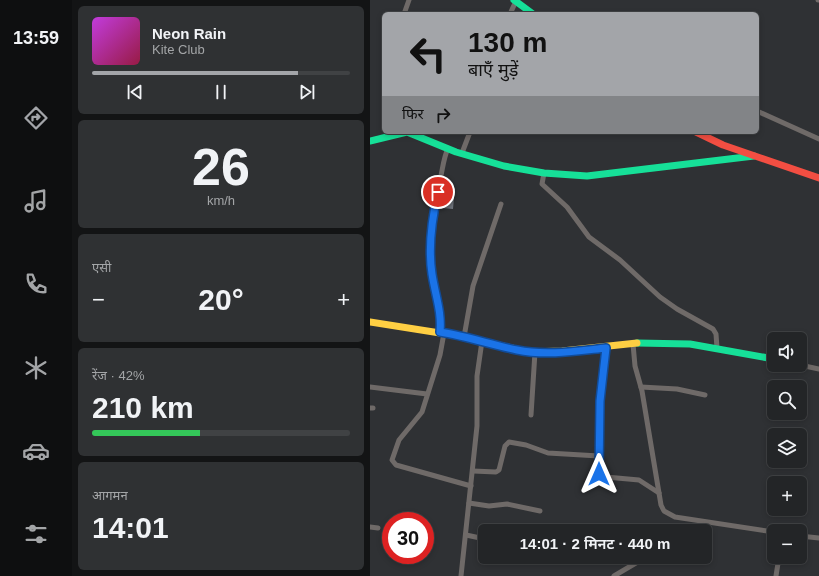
<!DOCTYPE html>
<html lang="hi">
<head>
<meta charset="utf-8">
<style>
	body { margin:0; font-family:Arial,"Noto Sans Devanagari",sans-serif; background:#2f3133; color:#f1f3f6; height:100vh; display:flex; flex-direction:column; font-size:15px; white-space:nowrap }
	* { box-sizing:border-box; margin:0 }
	p { font-size:13px; color:#a3a5a7 }
	.icon { flex:none; width:22px; height:22px; fill:none; stroke:currentColor; stroke-width:2; stroke-linecap:round; stroke-linejoin:round }
	.map { position:relative; flex:1; overflow:hidden }
	.side { display:flex; flex-direction:column; gap:6px; padding:6px; background:#131415; width:298px }
	.side>* { flex:none }
	.guide { position:absolute; left:12px; top:12px; width:377px; height:122px; border-radius:6px; box-shadow:0 2px 6px #0003,0 0 0 1px #404244; background:#a3a5a9; color:#111; overflow:hidden }
	.controls { position:absolute; left:397px; top:332px; display:grid; gap:8px }
	.controls a { display:grid; place-items:center; width:40px; height:40px; border-radius:6px; background:#232527; box-shadow:0 2px 6px #0003,0 0 0 1px #404244; font-size:20px }
	.speed { position:absolute; left:12px; top:512px; display:flex; gap:8px; font-size:20px; font-weight:700; text-align:center }
	.speed>* { display:grid; place-content:center; width:52px; height:52px; border-radius:50%; background:#232527; box-shadow:0 2px 6px #0003,0 0 0 1px #404244; line-height:1 }
	.speed .limit { border:6px solid #d22; background:#fff; color:#111 }
	.pin { position:absolute; display:grid; place-items:center; width:34px; height:34px; color:#fff; margin:-17px; border:2px solid #fff; border-radius:50%; box-shadow:0 1px 4px #0007 }
	.me { position:absolute; width:44px; margin:-22px; rotate:0deg; stroke-linejoin:round; filter:drop-shadow(0 0 3px #0008) }
	.turn { display:flex; align-items:center; gap:14px; height:84px; padding:0 20px; font-size:18px }
	.turn .icon { width:52px; height:52px; stroke-width:2.5 }
	.turn b { display:block; font-size:28px; line-height:34px }
	.then { display:flex; align-items:center; height:38px; padding:0 20px; background:#0003; gap:8px; font-size:15px }
	.big { font-size:30px; font-weight:600; line-height:1.1 }
	.side .card { flex:1; display:flex; flex-direction:column; justify-content:center; gap:6px; min-width:0; padding:0 14px; border-radius:6px; background:#2f3133 }
	.side .dial { align-items:center; gap:0 }
	.dial b { font-size:52px; line-height:1 }
	.song { display:flex; align-items:center; gap:12px }
	.cover { width:48px; height:48px; border-radius:6px; background:linear-gradient(135deg,hsl(290 70% 55%),hsl(340 70% 35%)) }
	.played { height:4px; border-radius:2px; background:linear-gradient(90deg,#a3a5a9 80%,#404244 80%) }
	.keys { display:flex; justify-content:space-around; direction:ltr }
	.heat { display:flex; justify-content:space-between; align-items:center; font-size:22px; direction:ltr }
	.charge { height:6px; border-radius:3px; background:linear-gradient(90deg,#34c759 42%,#404244 0) }
	.trip { position:absolute; left:108px; top:524px; width:234px; height:40px; border-radius:6px; background:#232527; box-shadow:0 2px 6px #0003,0 0 0 1px #404244; font-weight:600; line-height:40px; text-align:center }
	main { display:flex; flex:1; min-height:0 }
	.dock { display:flex; flex-direction:column; width:72px; justify-content:space-around; align-items:center; background:#0e0f10; color:#a3a5a7 }
	.dock .icon { width:28px; height:28px }
	.dock .current { color:#a3a5a9 }
	.dock b { font-size:18px; color:#f1f3f6 }
	.map>svg:first-child { display:block }
	.building { fill:#6f747c }
	.lines { fill:none; stroke-linecap:round; stroke-linejoin:round }
	.street { stroke:#6f6a68; stroke-width:5 }
	.fast { stroke:#16e098; stroke-width:7 }
	.slow { stroke:#ffcf43; stroke-width:7 }
	.jam { stroke:#f24e42; stroke-width:7 }
	.route-casing { stroke:#114b97; stroke-width:10 }
	.route { stroke:#1a73e8; stroke-width:7 }
</style>
</head>
<body>
<main>
<nav class="dock">
<b>13:59</b>
<svg class="icon current" aria-label="directions" viewBox="0 0 24 24"><path d="M12 3l9 9-9 9-9-9zM9 14v-3h6M13 9l2 2-2 2"/></svg>
<svg class="icon" aria-label="music" viewBox="0 0 24 24"><path d="M9 18V5l10-2v13"/><circle cx="6" cy="18" r="3"/><circle cx="16" cy="16" r="3"/></svg>
<svg class="icon" aria-label="phone" viewBox="0 0 24 24"><path d="M5 4h4l2 5-3 2q2 4 5 5l2-3 5 2v4C11 20 4 13 5 4z"/></svg>
<svg class="icon" aria-label="climate" viewBox="0 0 24 24"><path d="M12 3v18M4 7l16 10M4 17L20 7"/></svg>
<svg class="icon" aria-label="car" viewBox="0 0 24 24"><path d="M5 17H2v-5l4-1 3-4h7l3 4 3 1v5h-3M9 17h6M6 11h13"/><circle cx="7" cy="17" r="2"/><circle cx="17" cy="17" r="2"/></svg>
<svg class="icon" aria-label="filters" viewBox="0 0 24 24"><path d="M4 7h16M4 17h16"/><circle cx="9" cy="7" r="2"/><circle cx="15" cy="17" r="2"/></svg>
</nav>
<section class="side">
<div class="card">
<div class="song"><i class="cover"></i><div><b>Neon Rain</b><p>Kite Club</p></div></div>
<div class="played"></div>
<div class="keys"><svg class="icon" aria-label="previous" viewBox="0 0 24 24"><path d="M18 5L8 12l10 7zM5 5v14"/></svg><svg class="icon" aria-label="pause" viewBox="0 0 24 24"><path d="M8 5v14M16 5v14"/></svg><svg class="icon" aria-label="next" viewBox="0 0 24 24"><path d="M6 5l10 7-10 7zM19 5v14"/></svg></div>
</div>
<div class="card dial"><b>26</b><p>km/h</p></div>
<div class="card"><p>एसी</p>
<div class="heat"><a>−</a><b class="big">20°</b><a>+</a></div>
</div>
<div class="card"><p>रेंज · 42%</p><b class="big">210 km</b><div class="charge"></div></div>
<div class="card"><p>आगमन</p><b class="big">14:01</b></div>
</section>
<div class="map">
<svg width="449" height="576" viewBox="0 0 449 576">
	<rect width="100%" height="100%" fill="#2f3134"/>
	<polygon class="building" points="73,196 84,198 83,209 72,208"/>
	<g class="lines">
		<g class="street">
			<polyline points="448,0 449,0"/>
			<polyline points="34,14 39,0"/>
			<polyline points="140,14 146,1"/>
			<polyline points="387,111 449,139"/>
			<polyline points="92,153 100,132"/>
			<polyline points="174,173 172,184 197,207 219,237 250,260 290,297 307,309 343,329 346,334 347,348"/>
			<path d="M70 332C72 311 64 293 62 272 58 241 65 210 70 180 73 168 73 160 78 148"/>
			<polyline points="74,333 70,355 52,412 29,440 22,460 26,465 101,486"/>
			<polyline points="94,337 103,286 131,204"/>
			<polyline points="263,344 265,366 272,391 291,505 294,511 305,517 404,532"/>
			<polyline points="236,348 230,390 229,474 236,477 269,480 289,493"/>
			<polyline points="430,365 449,369"/>
			<polyline points="0,387 57,394"/>
			<polyline points="271,387 307,389 335,395"/>
			<polyline points="0,408 3,408"/>
			<polyline points="161,415 165,352"/>
			<polyline points="103,471 126,472 129,470 135,446 139,442 156,445 178,453 229,456"/>
			<polyline points="99,503 119,506 137,504 170,511"/>
			<polyline points="0,527 8,528"/>
			<polyline points="322,531 337,523"/>
			<polyline points="96,535 115,539"/>
			<polyline points="430,536 449,538"/>
			<polyline points="91,576 107,426 107,376 112,341"/>
			<polyline points="244,576 276,557"/>
			<polyline points="406,576 409,557"/>
		</g>
		<g class="fast">
			<polyline points="144,0 163,14"/>
			<polyline points="0,141 37,132 86,152 134,166 174,173 217,176 384,156"/>
			<polyline points="267,343 320,344 404,359"/>
		</g>
		<polyline class="slow" points="0,322 89,336 159,352 192,351 267,343"/>
		<polyline class="jam" points="326,132 353,145 449,178"/>
	</g>
	<g class="lines">
		<g class="route-casing">
			<path id="route" d="M68 192C62 218 58 248 62 274 65 294 72 312 70 332 96 336 122 345 147 350 176 356 207 351 236 348L230 401 229 474"/>
		</g>
		<use href="#route" class="route"/>
	</g>
</svg>
<div class="controls">
<a><svg class="icon" aria-label="sound" viewBox="0 0 24 24"><path d="M4 9h4l5-4v14l-5-4H4zM17 9q2 3 0 6"/></svg></a>
<a><svg class="icon" aria-label="search" viewBox="0 0 24 24"><circle cx="10" cy="10" r="6"/><path d="M15 15l6 6"/></svg></a>
<a><svg class="icon" aria-label="layers" viewBox="0 0 24 24"><path d="M12 4l9 5-9 5-9-5zM3 14l9 5 9-5"/></svg></a>
<a>+</a>
<a>−</a>
</div>
<div class="speed"><div class="limit">30</div></div>
<div class="pin" style="left:68px;top:192px;background:#d93025"><svg class="icon" aria-label="arrive" viewBox="0 0 24 24"><path d="M6 21V4h12l-3 4 3 4H6"/></svg></div>
<svg class="me" style="left:229px;top:474px" viewBox="-20 -20 40 40"><path d="M0-17L14 15 0 8-14 15z" fill="#1a73e8" stroke="#fff" stroke-width="4"/></svg>
<div class="trip">14:01 · 2 मिनट · 440 m</div>
<div class="guide">
<div class="turn"><svg class="icon" aria-label="left" viewBox="0 0 24 24"><path d="M17 20v-9H6M10 6l-5 5 5 5"/></svg><div><b>130 m</b>बाएँ मुड़ें</div></div>
<div class="then">फिर<svg class="icon" aria-label="right" viewBox="0 0 24 24"><path d="M7 20v-9h11M14 6l5 5-5 5"/></svg></div>
</div>
</div>
</main>
</body>
</html>
